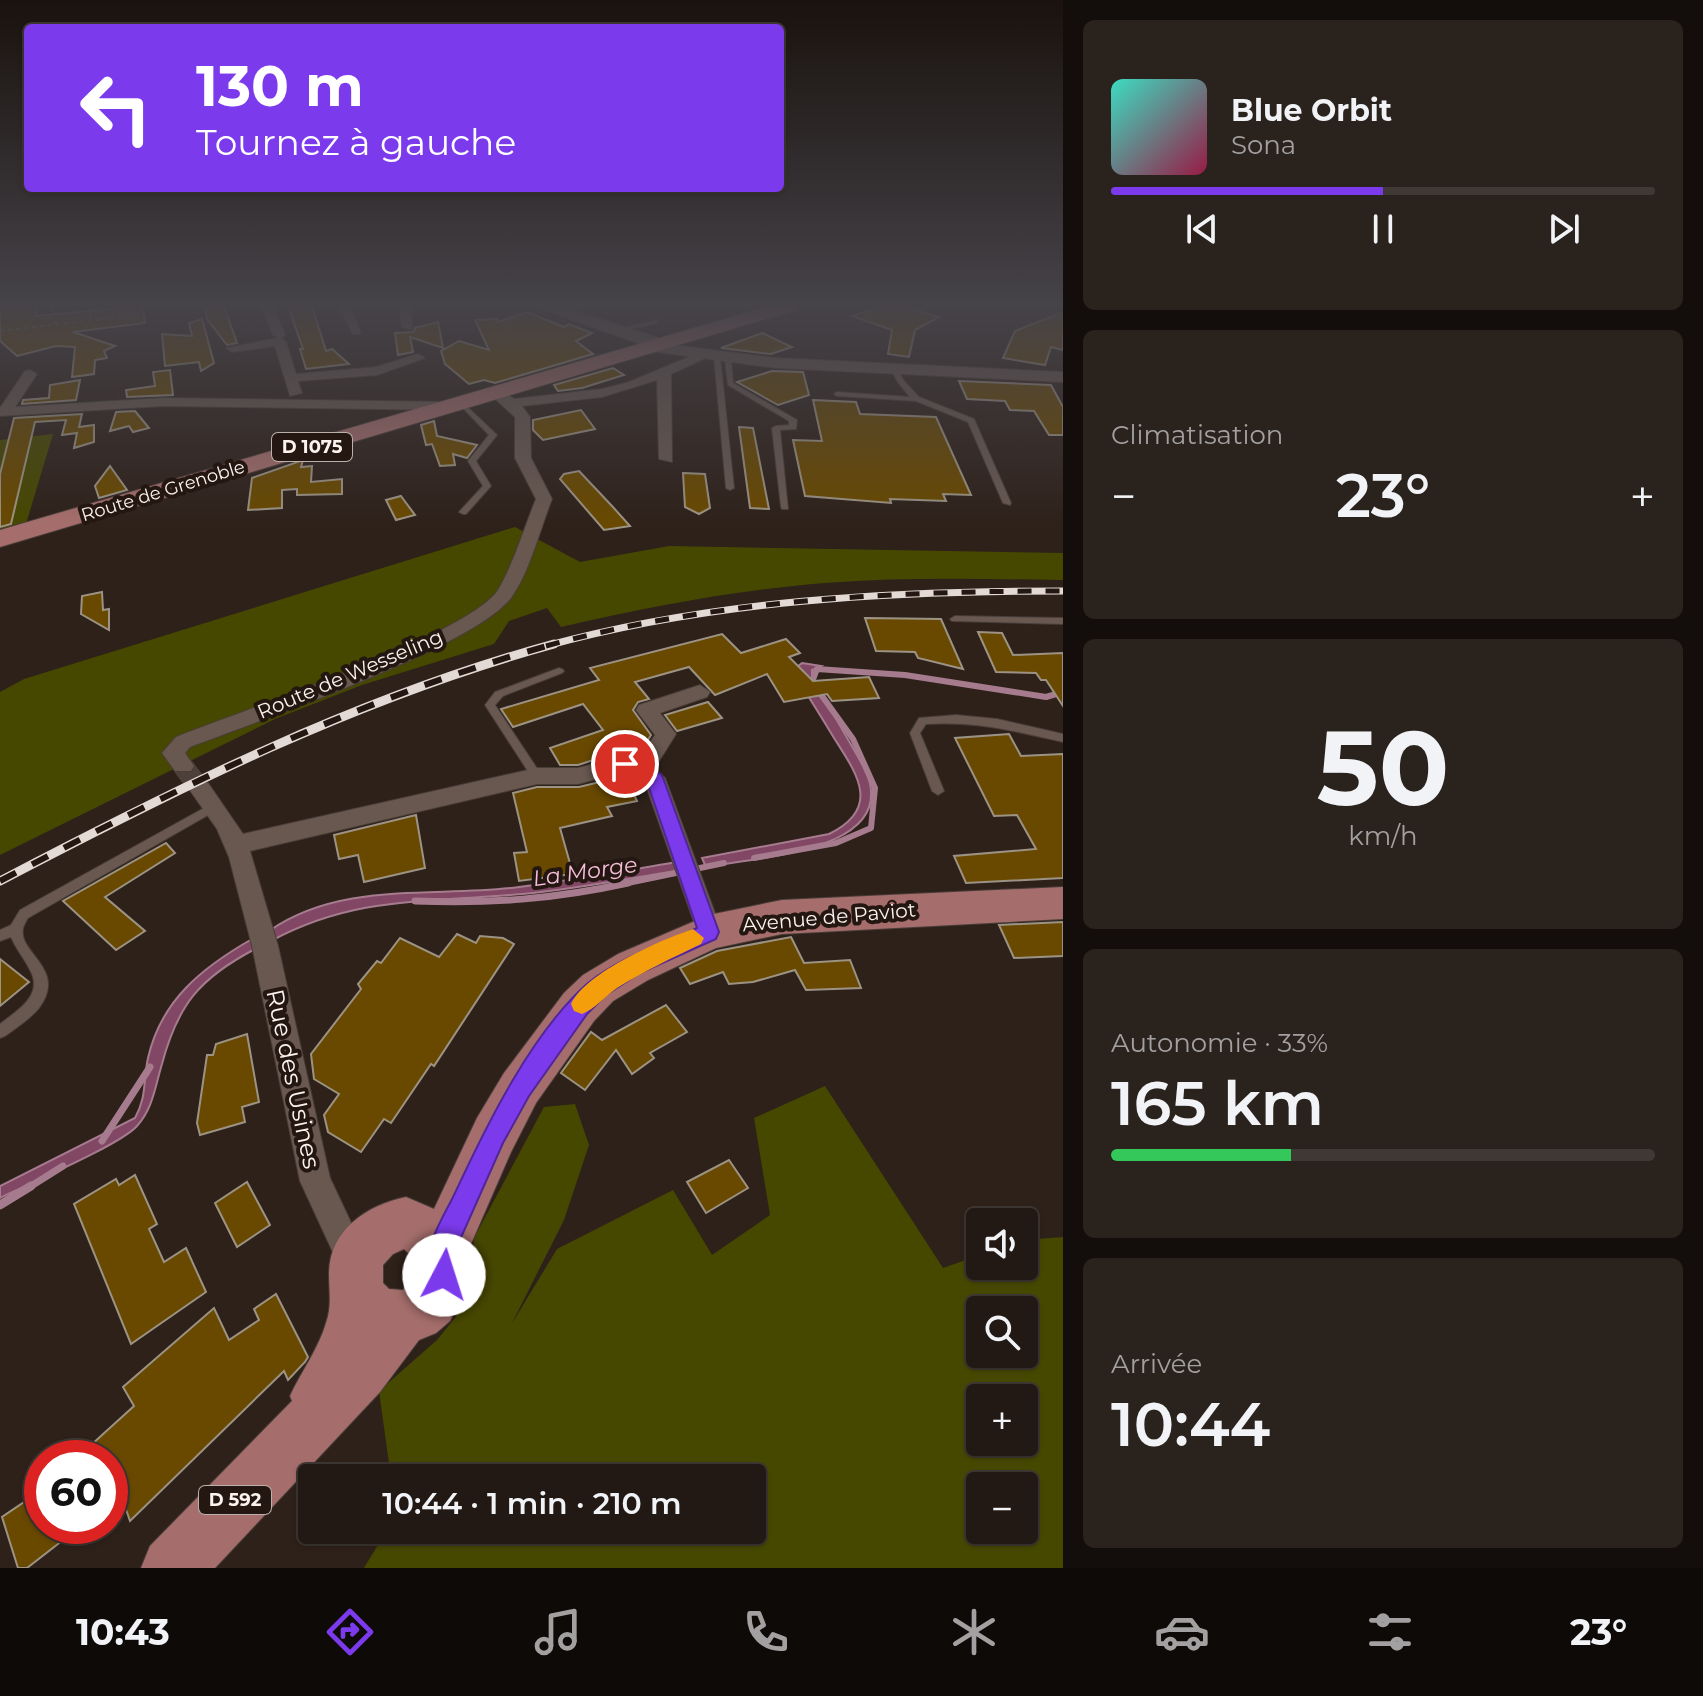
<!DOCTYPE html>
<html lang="fr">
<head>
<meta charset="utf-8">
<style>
	body { margin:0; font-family:Montserrat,sans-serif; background:#2a221d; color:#f1f3f6; height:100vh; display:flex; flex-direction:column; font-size:30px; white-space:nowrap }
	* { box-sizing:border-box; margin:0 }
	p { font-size:26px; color:#a2a0a0 }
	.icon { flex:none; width:44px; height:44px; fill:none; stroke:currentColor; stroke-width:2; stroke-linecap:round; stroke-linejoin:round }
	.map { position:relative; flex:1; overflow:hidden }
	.side { display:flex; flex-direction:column; gap:20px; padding:20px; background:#130e0b; width:640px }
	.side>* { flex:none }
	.banner { position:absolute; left:24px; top:24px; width:760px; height:168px; border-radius:8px; box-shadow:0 2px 6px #0004,0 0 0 2px #3f3834; background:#7c3aed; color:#fff; overflow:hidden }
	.tools { position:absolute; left:966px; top:1208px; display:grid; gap:16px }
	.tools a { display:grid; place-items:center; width:72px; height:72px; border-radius:8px; background:#221914; box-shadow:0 2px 6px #0004,0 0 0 2px #3f3834; font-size:40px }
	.speed { position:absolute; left:24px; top:1440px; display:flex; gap:16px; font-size:40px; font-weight:700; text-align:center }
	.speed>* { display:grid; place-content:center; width:104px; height:104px; border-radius:50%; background:#221914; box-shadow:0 2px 6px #0004,0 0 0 2px #3f3834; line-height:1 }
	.speed .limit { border:12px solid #d22; background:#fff; color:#111 }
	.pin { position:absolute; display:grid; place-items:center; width:68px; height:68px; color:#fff; margin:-34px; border:4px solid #fff; border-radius:50%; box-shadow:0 2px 8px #0007 }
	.me { position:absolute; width:88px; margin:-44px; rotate:5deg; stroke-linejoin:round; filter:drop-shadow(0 0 6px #0008) }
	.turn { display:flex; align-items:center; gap:28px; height:168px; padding:0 40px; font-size:36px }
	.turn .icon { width:104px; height:104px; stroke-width:2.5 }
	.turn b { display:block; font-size:56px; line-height:68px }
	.big { font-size:60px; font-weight:600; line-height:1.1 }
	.side .tile { flex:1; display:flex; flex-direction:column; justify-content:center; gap:12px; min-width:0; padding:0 28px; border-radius:12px; background:#2a221d }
	.side .dial { align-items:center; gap:0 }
	.dial b { font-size:104px; line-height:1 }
	.song { display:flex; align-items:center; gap:24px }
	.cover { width:96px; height:96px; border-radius:12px; background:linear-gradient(135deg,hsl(170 70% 55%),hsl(340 70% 35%)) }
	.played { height:8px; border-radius:4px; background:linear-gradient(90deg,#7c3aed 50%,#3f3834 50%) }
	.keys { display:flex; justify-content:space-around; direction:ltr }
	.heat { display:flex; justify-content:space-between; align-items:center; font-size:44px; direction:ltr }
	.charge { height:12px; border-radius:6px; background:linear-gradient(90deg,#34c759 33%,#3f3834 0) }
	.trip { position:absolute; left:298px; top:1464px; width:468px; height:80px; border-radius:8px; background:#221914; box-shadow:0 2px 6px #0004,0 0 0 2px #3f3834; font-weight:600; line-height:80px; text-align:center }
	.tabs { display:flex; height:128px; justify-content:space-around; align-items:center; background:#0e0a08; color:#a2a0a0 }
	.tabs .icon { width:56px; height:56px }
	.tabs .selected { color:#7c3aed }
	.tabs b { font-size:36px; color:#f1f3f6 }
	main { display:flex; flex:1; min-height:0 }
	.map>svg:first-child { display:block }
	.green { fill:#474800; fill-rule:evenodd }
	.water { fill:#814765; stroke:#a67b8e; stroke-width:2 }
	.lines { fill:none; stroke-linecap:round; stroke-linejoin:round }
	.stream-far2 { stroke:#a67b8e; stroke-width:6 }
	.stream-far1 { stroke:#a67b8e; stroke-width:7 }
	.stream { stroke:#a67b8e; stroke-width:9 }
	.building { fill:#694900; stroke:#9c9384; stroke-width:2 }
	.minor-tunnel { stroke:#4d403a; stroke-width:21; stroke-dasharray:21 11; stroke-linecap:butt }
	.service-casing { stroke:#493d38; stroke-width:2 }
	.minor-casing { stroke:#493d38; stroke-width:2 }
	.tertiary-casing { stroke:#493d38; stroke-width:2 }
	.secondary-casing { stroke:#493d38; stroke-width:2 }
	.primary-casing { stroke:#493d38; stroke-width:2 }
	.path { stroke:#7e736c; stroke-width:2; stroke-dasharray:4 4; stroke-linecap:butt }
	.service { fill:#685850; fill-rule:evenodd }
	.minor { fill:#685850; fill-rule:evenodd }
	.tertiary { fill:#685850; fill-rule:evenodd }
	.secondary { fill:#685850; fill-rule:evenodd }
	.primary { fill:#a56e6c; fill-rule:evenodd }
	.rail-far1-casing { stroke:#e4dad5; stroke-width:7 }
	.rail-casing { stroke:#e4dad5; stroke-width:9 }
	.rail-far1 { stroke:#241711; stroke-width:5; stroke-dasharray:14; stroke-linecap:butt }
	.rail { stroke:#241711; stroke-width:6; stroke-dasharray:18; stroke-linecap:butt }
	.route { fill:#7c3aed; stroke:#51269a; stroke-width:2 }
	.slow { fill:#f59e0b }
	.labels { text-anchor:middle; stroke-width:8; stroke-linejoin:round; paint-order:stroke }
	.shield { fill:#241711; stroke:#bbb1ac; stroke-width:2 }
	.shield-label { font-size:18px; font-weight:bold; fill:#fcf3ee }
	.far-street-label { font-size:18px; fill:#fcf3ee; stroke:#241711 }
	.street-label { font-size:20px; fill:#fcf3ee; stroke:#241711 }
	.water-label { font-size:22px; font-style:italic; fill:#f5bed9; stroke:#241711 }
	.near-street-label { font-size:24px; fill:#fcf3ee; stroke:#241711 }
</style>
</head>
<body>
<main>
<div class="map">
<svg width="1063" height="1568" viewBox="0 0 1063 1568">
	<rect width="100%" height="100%" fill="#2e211a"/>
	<g class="green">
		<polygon points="53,434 26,524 0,532 0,440"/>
		<path d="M515 527 580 562 669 546 1063 553V580C984 579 904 577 825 583 736 590 648 607 561 627L547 608 509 621 494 644 362 685 275 719 0 855V692L24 679Z"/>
		<path d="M825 1086 943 1268 980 1255V1266H1024V1240L1063 1237V1568H364L387 1530H752V1478H391L379 1391 437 1340 471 1298 474 1238 544 1107 575 1104 589 1145 564 1220 511 1325 557 1249 673 1190 712 1255 770 1215 754 1118ZM980 1310H1024V1354H980ZM980 1398H1024V1442H980ZM980 1486H1024V1530H980Z"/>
	</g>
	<g class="water">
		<path d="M802 663 821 666 812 670V677L865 769C903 852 757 857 706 867L702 858 829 834C882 808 857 774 834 738 822 718 810 699 798 680L797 667Z"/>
		<path d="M683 861 687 869C632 878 577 889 522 894 429 903 356 895 271 941L269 931C342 880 436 898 519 887 574 880 629 870 683 861Z"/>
		<path d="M252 939 255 949C200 978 178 1004 162 1064 155 1087 153 1108 137 1126 120 1145 28 1184 0 1198V1186L135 1118C147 1097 143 1080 148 1058 161 1000 203 967 252 939Z"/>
	</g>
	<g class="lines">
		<g class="stream-far2">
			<polyline points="754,858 836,843 871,828 875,788 853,739 812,682 817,669 905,675 1046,697 1063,692"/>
			<polyline points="618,885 724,863"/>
		</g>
		<g class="stream-far1">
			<path d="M415 901C490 904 555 899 628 883"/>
			<polyline points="102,1141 150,1067"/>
			<polyline points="28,1188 63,1166"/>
		</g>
		<polyline class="stream" points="0,1205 31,1186"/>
	</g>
	<g class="building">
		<polygon points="0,306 36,306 36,316 143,306 145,323 73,332 115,346 104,351 107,358 95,360 94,374 72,377 75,347 56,346 17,356 0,341"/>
		<polygon points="204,306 224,306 237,343 227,345 207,319"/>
		<polygon points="288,306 312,306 326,351 332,349 349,364 306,369 300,349 303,349"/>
		<polygon points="882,306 903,306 939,317 915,330 909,357 888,354 892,330 852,316"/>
		<polygon points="527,312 564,327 569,324 592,333 576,341 593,354 495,383 484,380 469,384 445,364 441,351 459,341 489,350 475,320 497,319 498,322"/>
		<polygon points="1063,312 1063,350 1051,347 1045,365 1003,358 1015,331"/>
		<polygon points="202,319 214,363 201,371 199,362 165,366 162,334 192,336 189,323"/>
		<polygon points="438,322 443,348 410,337 413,352 398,355 395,333 414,332 415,328"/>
		<polygon points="762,333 792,347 771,354 721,348"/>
		<polygon points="613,368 624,375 582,388 558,391 554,385"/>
		<polygon points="170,370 173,395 127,397 126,390 155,386 153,372"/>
		<polygon points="772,371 803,372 809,395 778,405 737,382"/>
		<polygon points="80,380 76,400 22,404 23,400 49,398 50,385"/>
		<polygon points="959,381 1051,385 1063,407 1063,435 1049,435 1034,411 1010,410 1005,401 967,399"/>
		<polygon points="813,400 856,402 860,414 936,417 971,495 943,494 946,501 890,499 891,503 805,496 793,440 822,441"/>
		<polygon points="581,410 595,429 543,440 533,430 533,420"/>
		<polygon points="135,411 149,428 133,432 129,426 110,431 116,412"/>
		<polygon points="82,414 79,427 94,425 94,442 74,448 77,433 62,435 66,420 35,422 11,524 0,527 0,474 14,418"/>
		<polygon points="434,421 437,436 477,445 467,458 453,454 455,465 440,466 432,444 426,445 421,425"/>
		<polygon points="739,427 753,428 769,509 750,508"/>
		<polygon points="303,460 301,467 312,466 311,482 342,479 342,494 297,495 297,489 282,490 282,508 248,510 252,478"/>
		<polygon points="110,466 127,490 99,498 95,486"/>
		<polygon points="579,471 612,506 630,526 604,530 560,479 564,474"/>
		<polygon points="683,473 705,474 710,508 699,514 685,507"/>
		<polygon points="401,496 415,515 396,520 386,500"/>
		<polygon points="102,592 103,610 109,609 109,630 81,614 82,596"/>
		<polygon points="865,618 941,619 963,669 918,658 915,652 876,651"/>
		<polygon points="978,632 1002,633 1013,655 1063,653 1063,706 1046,680 1041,680 1036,673 996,672"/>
		<polygon points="722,634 741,653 786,639 800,653 789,657 813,681 869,677 879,698 832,701 827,694 784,702 767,674 715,695 689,667 635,682 649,699 638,702 633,710 651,735 646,743 578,765 560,765 550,748 603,730 583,704 513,727 501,709 599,680 590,668"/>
		<polygon points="708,702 722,718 677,731 665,715"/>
		<polygon points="1009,734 1021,756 1063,754 1063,878 966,883 954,856 1036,849 1017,815 994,816 955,738"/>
		<polygon points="625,776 637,801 607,807 612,816 560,828 573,874 519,881 514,853 527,852 513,793 537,787 579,787"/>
		<polygon points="416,815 425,868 364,882 358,855 339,859 334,835"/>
		<polygon points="166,843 175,853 105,897 145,931 116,950 63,901"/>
		<polygon points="1063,922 1063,956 1014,958 999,925"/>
		<polygon points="457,934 476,943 480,936 503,938 514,944 434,1066 431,1064 391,1123 384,1119 361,1152 328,1132 324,1115 339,1094 314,1079 311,1054 361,989 358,984 377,961 381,963 400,938 439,957"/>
		<polygon points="791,937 804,963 850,960 861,988 806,990 795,970 753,982 729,984 723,972 690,984 680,968 717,951"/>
		<polygon points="0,959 29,982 0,1006"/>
		<polygon points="666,1005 687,1032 650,1053 654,1058 632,1074 616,1050 585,1090 561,1073 591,1032 602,1040"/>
		<polygon points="247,1034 259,1102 242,1107 245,1122 200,1135 197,1123 207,1055 213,1055 216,1044"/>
		<polygon points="729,1160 748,1188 706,1213 687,1182"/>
		<polygon points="135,1175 157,1224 149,1229 164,1262 186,1248 206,1292 131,1344 74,1204 116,1179 119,1185"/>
		<polygon points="247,1182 270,1225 237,1247 215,1203"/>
		<polygon points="276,1294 308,1357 305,1362 288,1380 284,1371 130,1521 120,1492 110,1501 110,1458 95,1458 91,1445 134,1406 123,1387 214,1308 229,1340 259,1320 254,1309"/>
		<polygon points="42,1490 42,1526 63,1526 67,1537 27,1568 18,1568 2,1517"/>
	</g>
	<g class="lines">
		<polyline class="minor-tunnel" points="183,766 200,789"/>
		<g class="service-casing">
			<g id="service">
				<polygon points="656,320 658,321 658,323 617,332 614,330"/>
				<polygon points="717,355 720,357 734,488 730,490 726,488 714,357"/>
				<polygon points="728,357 731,359 733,383 797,420 796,429 780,430 788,509 782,509 781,507 772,428 776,426 789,425 789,421 728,385 725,359"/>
				<polygon points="892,367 896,367 904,381 919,397 974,419 1011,503 1010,505 1003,503 968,422 916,401 837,396 834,394 837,392 910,397 897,381 891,368"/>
				<polygon points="461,401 497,435 476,461 491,486 466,514 463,514 459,512 483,486 468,461 489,435 459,404 457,403"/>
				<polygon points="955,616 1063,618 1063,624 952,621 950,619"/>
				<polygon points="559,668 562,669 564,671 562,673 503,696 495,705 542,776 537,780 533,779 485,705 495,692"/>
				<path d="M956 715 997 719 1063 734V742C1015 731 976 721 926 724L920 733 944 791 938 795 932 791 910 733 919 718Z"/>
				<path d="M213 803 217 804 219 807 217 810 28 918C27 919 23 927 23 929 18 953 68 969 39 1008 30 1019 16 1028 5 1036L0 1038V1024C18 1010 44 995 30 970 24 958 16 949 11 937L0 941V930L11 925 20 910Z"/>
			</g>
		</g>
		<g class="minor-casing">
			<g id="minor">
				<polygon points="261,306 273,306 285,335 281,338 286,342 296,374 376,367 418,354 425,358 377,375 298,381 302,393 290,396 275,346 232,352 226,348 278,338 273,335"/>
				<polygon points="339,306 351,306 361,334 353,334"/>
				<polygon points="399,306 411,306 412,330 402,327"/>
				<polygon points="571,306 586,306 569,317 561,317 561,311"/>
				<path d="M698 353 710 356 671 374 672 462 659 459 657 380 602 397 522 406 530 417 531 458 552 499C540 529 531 568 513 595 481 645 255 722 190 747L185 753 194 766 191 771H175L162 753 176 737C236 713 469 635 498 590 514 563 524 528 536 499L515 458V417L492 396V390H502L514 399 602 389 629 382Z"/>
				<polygon points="30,370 37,374 15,407 163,398 450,402 457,406 450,410 163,406 0,416 0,408 25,371"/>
				<polygon points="700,685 710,692 707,697 660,713 676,734 654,769 665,778 722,932 718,939 709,942 700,939 645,783 623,772 578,784 537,784 250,851 278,946 330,1178 370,1263 365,1274 354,1279 343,1274 300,1181 252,946 229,857 217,829 189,789 192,783 208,783 243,834 537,768 578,768 625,756 637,761 655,735 636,710 639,705"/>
			</g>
		</g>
		<g class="tertiary-casing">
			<polygon id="tertiary" points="649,342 776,358 1063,372 1063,382 776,368 643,350 641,347"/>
		</g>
		<g class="secondary-casing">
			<polygon id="secondary" points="534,306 560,306 665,340 667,344 658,350 651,348"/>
		</g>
		<g class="primary-casing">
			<g id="primary">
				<polygon points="769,306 799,306 796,310 0,547 0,530"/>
				<path d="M1063 887V919L782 934 716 948 648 980 613 1001 594 1021 536 1103 511 1152 467 1253 470 1267 467 1285 450 1321 436 1333 419 1340 380 1392 215 1568H141L150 1546 292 1401 290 1396C301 1372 319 1348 326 1323 332 1306 329 1292 329 1274 329 1230 367 1205 406 1197L434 1209 477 1118 504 1073 564 993 583 975 618 954 709 915 782 900ZM404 1249 416 1260V1276L403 1290 389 1289 383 1283V1265L393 1254Z"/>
			</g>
		</g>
		<g class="path">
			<polyline points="52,306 75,306"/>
			<polyline points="89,306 91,320"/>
			<polyline points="118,306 119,316"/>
			<polyline points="53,308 49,318 58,324"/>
			<polyline points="0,331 144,314"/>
		</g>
		<use href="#service" class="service"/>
		<use href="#minor" class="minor"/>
		<use href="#tertiary" class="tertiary"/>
		<use href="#secondary" class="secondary"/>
		<use href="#primary" class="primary"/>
		<g class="rail-far1-casing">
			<path id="rail-far1" d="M546 646C714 600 890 591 1063 591"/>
		</g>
		<g class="rail-casing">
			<path id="rail" d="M0 881C180 787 357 698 554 644"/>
		</g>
		<use href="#rail-far1" class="rail-far1"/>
		<use href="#rail" class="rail"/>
	</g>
	<linearGradient id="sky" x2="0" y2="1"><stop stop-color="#19120e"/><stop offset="0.58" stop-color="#464349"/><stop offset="1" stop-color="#464349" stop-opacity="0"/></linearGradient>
	<rect width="1063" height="525" fill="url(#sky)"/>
	<path class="route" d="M625 757 661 774 663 778 719 932 716 939 640 973 606 995 587 1014 529 1096 503 1143 455 1251 458 1275 454 1284 444 1288 435 1284C431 1274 427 1259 430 1248 434 1230 447 1210 455 1193 486 1126 532 1032 588 983 619 958 661 944 697 928L647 782 616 764Z"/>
	<path class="slow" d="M693 929 704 938 701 944C672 958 644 971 617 988 605 996 595 1009 582 1014L574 1011 571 1004C586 972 661 940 693 929Z"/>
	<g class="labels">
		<g class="shield">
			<rect x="272" y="433" width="80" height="28" rx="6"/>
			<rect x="199" y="1486" width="72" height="28" rx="6"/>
		</g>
		<g class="shield-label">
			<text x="312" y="453">D 1075</text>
			<text x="235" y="1506">D 592</text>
		</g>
		<g class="far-street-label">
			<text transform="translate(163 491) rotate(-17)" y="6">Route de Grenoble</text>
		</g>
		<g class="street-label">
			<text transform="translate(350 674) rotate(-23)" y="7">Route de Wesseling</text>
			<text transform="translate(829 917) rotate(-5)" y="7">Avenue de Paviot</text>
		</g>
		<g class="water-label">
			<text transform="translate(585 871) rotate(-8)" y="8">La Morge</text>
		</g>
		<g class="near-street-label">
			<text transform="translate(293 1079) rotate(78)" y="8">Rue des Usines</text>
		</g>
	</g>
</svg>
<div class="tools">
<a><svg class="icon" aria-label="sound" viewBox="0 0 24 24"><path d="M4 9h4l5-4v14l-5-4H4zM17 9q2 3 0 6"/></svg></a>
<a><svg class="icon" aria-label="search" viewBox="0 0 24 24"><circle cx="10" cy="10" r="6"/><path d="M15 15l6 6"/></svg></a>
<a>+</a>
<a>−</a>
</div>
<div class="speed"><div class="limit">60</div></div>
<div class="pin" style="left:625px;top:764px;background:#d93025"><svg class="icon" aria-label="arrive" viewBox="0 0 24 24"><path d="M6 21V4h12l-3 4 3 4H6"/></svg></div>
<svg class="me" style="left:444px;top:1275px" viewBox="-20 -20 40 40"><circle r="19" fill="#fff"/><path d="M0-13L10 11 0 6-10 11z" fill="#7c3aed"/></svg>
<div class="trip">10:44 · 1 min · 210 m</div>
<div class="banner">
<div class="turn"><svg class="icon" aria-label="left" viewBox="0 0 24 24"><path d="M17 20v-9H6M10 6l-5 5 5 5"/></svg><div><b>130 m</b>Tournez à gauche</div></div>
</div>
</div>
<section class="side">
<div class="tile">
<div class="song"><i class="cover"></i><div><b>Blue Orbit</b><p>Sona</p></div></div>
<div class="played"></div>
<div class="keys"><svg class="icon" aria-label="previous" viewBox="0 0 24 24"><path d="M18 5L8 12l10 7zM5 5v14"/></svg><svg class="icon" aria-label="pause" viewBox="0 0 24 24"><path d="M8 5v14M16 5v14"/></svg><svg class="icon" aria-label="next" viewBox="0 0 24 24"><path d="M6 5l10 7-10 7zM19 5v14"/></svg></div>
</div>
<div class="tile"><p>Climatisation</p>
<div class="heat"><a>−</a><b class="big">23°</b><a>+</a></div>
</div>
<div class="tile dial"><b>50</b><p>km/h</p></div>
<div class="tile"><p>Autonomie · 33%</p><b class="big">165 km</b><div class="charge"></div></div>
<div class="tile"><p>Arrivée</p><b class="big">10:44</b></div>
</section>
</main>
<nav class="tabs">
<b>10:43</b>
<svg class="icon selected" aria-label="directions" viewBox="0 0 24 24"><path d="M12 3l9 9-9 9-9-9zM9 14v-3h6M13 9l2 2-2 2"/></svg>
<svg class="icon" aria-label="music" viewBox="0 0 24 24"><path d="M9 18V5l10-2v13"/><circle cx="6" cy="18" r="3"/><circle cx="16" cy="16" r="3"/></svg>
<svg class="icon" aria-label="phone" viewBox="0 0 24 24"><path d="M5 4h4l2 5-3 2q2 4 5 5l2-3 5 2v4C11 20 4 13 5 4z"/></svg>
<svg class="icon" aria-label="climate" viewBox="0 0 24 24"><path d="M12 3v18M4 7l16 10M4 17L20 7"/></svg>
<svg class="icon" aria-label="car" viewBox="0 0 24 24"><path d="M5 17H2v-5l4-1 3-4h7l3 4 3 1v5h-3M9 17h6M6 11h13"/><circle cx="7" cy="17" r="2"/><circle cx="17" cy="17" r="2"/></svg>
<svg class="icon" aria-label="filters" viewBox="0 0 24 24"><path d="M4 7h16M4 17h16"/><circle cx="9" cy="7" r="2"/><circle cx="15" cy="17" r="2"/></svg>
<b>23°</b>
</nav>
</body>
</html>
